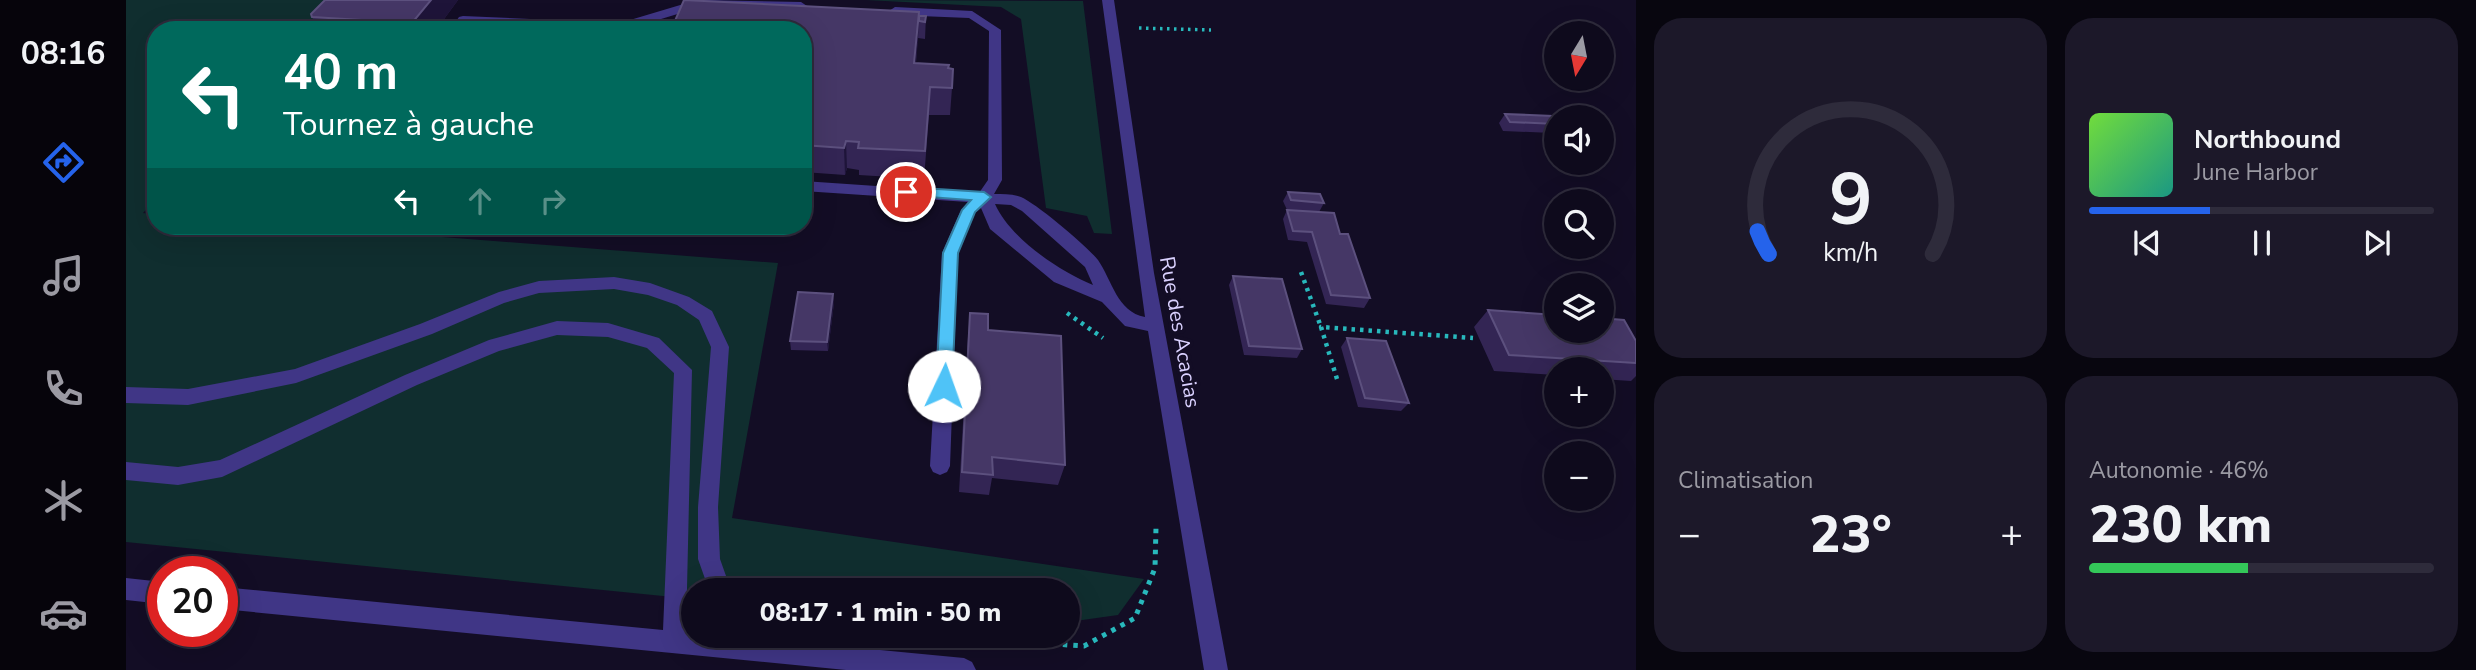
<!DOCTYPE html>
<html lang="fr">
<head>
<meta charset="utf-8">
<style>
	body { margin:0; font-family:"Nunito Sans",sans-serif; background:#1c1829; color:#f1f3f6; height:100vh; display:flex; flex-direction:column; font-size:26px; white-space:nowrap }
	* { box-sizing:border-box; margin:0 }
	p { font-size:23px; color:#9b9aa3 }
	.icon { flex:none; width:38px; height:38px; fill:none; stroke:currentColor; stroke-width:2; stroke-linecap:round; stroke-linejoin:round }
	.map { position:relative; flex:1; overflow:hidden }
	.details { display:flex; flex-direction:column; gap:18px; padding:18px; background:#08060f; width:840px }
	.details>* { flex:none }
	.guide { position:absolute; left:21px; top:21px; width:665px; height:214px; border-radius:28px; box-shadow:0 7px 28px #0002,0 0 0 2px #2e2b3b; background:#00695c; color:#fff; overflow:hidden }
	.needle { width:46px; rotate:190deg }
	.controls { position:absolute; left:1418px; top:21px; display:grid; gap:14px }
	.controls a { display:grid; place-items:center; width:70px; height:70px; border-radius:50%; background:#0e0a1c; box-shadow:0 7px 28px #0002,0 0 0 2px #2e2b3b; font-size:35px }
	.speed { position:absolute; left:21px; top:556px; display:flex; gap:14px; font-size:35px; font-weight:700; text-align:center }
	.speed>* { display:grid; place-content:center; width:91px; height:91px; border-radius:50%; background:#0e0a1c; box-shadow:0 7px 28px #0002,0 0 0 2px #2e2b3b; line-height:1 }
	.speed .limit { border:10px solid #d22; background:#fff; color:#111 }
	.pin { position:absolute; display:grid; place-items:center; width:60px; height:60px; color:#fff; margin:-30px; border:4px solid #fff; border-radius:50%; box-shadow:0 2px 7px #0007 }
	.me { position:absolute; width:77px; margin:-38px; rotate:3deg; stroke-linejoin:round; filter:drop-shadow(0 0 5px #0008) }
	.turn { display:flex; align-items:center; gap:24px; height:147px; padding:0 21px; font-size:32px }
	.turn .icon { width:91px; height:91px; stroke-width:2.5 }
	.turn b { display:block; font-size:49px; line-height:60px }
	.lanes { display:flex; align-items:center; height:66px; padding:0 21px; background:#0003; justify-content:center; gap:35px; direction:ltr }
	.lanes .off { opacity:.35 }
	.big { font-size:52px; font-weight:800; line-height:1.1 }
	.details .card { flex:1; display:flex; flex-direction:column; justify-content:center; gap:10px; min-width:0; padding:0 24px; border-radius:28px; background:#1c1829 }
	.details .dial { align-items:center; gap:0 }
	.dial svg { height:182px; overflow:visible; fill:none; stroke:#2e2b3b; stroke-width:7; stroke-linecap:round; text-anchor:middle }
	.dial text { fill:#f1f3f6; stroke:none }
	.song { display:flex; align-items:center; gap:21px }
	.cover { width:84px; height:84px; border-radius:10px; background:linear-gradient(135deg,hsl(100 70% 55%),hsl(170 70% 35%)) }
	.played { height:7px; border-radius:4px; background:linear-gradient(90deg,#2563eb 35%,#2e2b3b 35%) }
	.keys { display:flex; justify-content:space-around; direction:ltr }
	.heat { display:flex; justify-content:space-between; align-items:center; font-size:38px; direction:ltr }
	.charge { height:10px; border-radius:5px; background:linear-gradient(90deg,#34c759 46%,#2e2b3b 0) }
	.details .tiles { flex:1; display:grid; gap:18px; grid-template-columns:repeat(2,1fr) }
	.trip { position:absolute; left:555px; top:578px; width:399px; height:70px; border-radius:35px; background:#0e0a1c; box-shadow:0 7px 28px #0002,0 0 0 2px #2e2b3b; font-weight:800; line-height:70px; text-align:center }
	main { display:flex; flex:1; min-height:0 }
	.menu { display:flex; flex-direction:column; width:126px; justify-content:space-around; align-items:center; background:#06040b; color:#9b9aa3 }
	.menu .icon { width:49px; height:49px }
	.menu .selected { color:#2563eb }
	.menu b { font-size:32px; color:#f1f3f6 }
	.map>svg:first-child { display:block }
	.green { fill:#102e2f }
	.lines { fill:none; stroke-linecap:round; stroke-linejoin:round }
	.path-far2 { stroke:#28b8bc; stroke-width:3.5; stroke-dasharray:2.5 4.5; stroke-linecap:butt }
	.path-far1 { stroke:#28b8bc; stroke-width:4.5; stroke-dasharray:3.5 5; stroke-linecap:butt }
	.path { stroke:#28b8bc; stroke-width:5; stroke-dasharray:4.5 6; stroke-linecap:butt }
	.minor { fill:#403686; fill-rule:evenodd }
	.wall { fill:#332554 }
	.shaded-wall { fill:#1e1439 }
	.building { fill:#453766; stroke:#5c507e; stroke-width:2 }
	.route { fill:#4fc3f7; stroke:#337fa1; stroke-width:2 }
	.labels { text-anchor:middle; stroke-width:7; stroke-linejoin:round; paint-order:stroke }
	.street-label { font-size:21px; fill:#dad1ff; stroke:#130d25 }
</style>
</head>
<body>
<main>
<nav class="menu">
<b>08:16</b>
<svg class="icon selected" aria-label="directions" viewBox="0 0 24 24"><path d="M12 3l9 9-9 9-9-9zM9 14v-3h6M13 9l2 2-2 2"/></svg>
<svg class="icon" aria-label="music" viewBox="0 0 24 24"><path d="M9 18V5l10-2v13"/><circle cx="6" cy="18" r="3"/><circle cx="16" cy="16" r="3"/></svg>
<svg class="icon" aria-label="phone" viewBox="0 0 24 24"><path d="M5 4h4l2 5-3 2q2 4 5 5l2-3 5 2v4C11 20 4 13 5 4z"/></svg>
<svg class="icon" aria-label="climate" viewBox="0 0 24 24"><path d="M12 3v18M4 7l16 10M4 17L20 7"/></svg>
<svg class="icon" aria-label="car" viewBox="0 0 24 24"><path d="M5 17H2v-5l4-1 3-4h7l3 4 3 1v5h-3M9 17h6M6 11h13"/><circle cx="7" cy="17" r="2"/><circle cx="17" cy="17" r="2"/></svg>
</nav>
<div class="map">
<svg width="1510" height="670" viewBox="0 0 1510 670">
	<rect width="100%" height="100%" fill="#130d25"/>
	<g class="green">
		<polygon points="0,0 210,0 183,30 30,30 30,199 17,213 30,215 30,226 174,226 652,263 606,518 1018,579 992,615 942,622 942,590 567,590 567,599 0,542"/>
		<polygon points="740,0 957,1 986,234 968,233 961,216 920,208 895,19 875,7"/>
	</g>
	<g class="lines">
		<polyline class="path-far2" points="1013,28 1085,30"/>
		<g class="path-far1">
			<polyline points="1175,272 1195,327"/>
			<polyline points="941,313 977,338"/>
			<polyline points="1211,379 1195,327 1347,338"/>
		</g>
		<g class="path">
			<polyline points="45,562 92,567"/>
			<polyline points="853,639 958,646 1009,618 1029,568 1030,527"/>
		</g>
		<g class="minor">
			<polygon points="571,0 675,2 681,6 675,10 581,5 499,30 340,24 336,30 324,30 333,17 337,16 494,23"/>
			<path d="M976 0H988L1028 273 1102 670H1078L1022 331 999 326 976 302 928 282 864 229 855 208 849 213 832 253 824 466 821 472 814 475 807 472 804 466 816 253 835 210 842 202 677 191V181L853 193 862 180 863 31 843 18 769 15 763 11 769 7 846 11 875 30 876 180 868 194C877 194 887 194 895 197 911 204 961 246 972 260 986 280 991 312 1019 317ZM869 204 885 205 896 211 959 267 967 285C933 271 884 238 869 204Z"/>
			<polygon points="488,277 524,283 563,297 586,311 603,347 592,507 594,559 605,590 583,590 572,559 572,507 585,347 573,320 551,305 522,295 488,289 413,293 378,303 306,334 170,383 62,405 0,403 0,387 62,389 169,369 294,324 373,292 413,281"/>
			<polygon points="431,321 482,323 533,338 566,370 560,632 567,632 567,635 596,635 838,658 846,662 850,670 720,670 96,609 96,587 537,630 548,373 521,348 482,337 431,335 373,351 291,385 96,477 52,485 0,480 0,462 52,467 94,460 279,375 363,340"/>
			<polygon points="0,578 37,582 37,604 0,600"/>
		</g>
	</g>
	<g class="wall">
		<polygon points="199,0 332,0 310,30 193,30 186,17"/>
		<polygon points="793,16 800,16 799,39 792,38 790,63 822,68 826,88 824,115 803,115 798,179 733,175 733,170 721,168 719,175 677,172 677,30"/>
		<polygon points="1379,114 1430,120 1430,129 1426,133 1377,131 1373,123"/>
		<polygon points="1162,192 1198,203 1193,212 1161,210 1157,201"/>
		<polygon points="1161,210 1214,234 1244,298 1238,308 1200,304 1181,242 1162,240 1157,219"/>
		<polygon points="1107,276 1176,349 1171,358 1118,355 1103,285"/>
		<polygon points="707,294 708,303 702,351 665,350 664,341"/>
		<polygon points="1362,310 1510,341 1510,376 1505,381 1475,379 1475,369 1430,369 1430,375 1368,371 1348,327"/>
		<polygon points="844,313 862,330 939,465 932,485 866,478 863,495 833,492 842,336"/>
		<polygon points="1221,338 1283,403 1275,411 1232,407 1215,347"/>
	</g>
	<g class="shaded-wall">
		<polygon points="305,0 332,0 310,30 290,30 286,23"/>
		<polygon points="793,12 792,38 787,91 788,63"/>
		<polygon points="720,141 721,168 719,175 718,148"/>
		<polygon points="707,294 708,303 702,351 701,342"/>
	</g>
	<g class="building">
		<polygon points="199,0 305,0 286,23 186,17 185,14"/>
		<polygon points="558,0 793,12 788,63 823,65 822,68 827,69 826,88 804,87 799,151 732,148 733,142 720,141 718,148 677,145 677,30 545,30"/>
		<polygon points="793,16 800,16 799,22 793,21"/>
		<polygon points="365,24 420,27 418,30 361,30"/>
		<polygon points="1379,114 1427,116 1430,120 1430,124 1384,122"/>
		<polygon points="1162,192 1194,194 1198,203 1165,200"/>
		<polygon points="1161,210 1208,213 1214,234 1222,234 1244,298 1205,295 1186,232 1167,231"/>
		<polygon points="1107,276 1156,279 1176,349 1123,346"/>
		<polygon points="672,292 707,294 701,342 664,341"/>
		<polygon points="1362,310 1430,315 1430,331 1475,331 1475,318 1498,320 1510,341 1510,363 1383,355"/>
		<polygon points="844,313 862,314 862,330 935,336 939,465 866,457 867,475 836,472"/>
		<polygon points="1221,338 1260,341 1283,403 1239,398"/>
	</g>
	<polygon class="route" points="780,187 858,192 865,197 849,212 832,253 826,386 824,391 812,391 810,386 817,253 836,210 845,200 776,195 774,192"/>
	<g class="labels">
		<g class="street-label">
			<text transform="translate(1054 332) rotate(80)" y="7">Rue des Acacias</text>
		</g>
	</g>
</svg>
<div class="controls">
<a><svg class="needle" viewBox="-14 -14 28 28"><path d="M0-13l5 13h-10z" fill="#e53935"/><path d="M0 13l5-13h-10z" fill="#9b9aa3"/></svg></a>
<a><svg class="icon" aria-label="sound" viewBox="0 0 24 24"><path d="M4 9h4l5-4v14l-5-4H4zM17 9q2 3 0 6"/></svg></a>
<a><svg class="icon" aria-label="search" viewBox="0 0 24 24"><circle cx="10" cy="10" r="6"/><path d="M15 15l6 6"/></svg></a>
<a><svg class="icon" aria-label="layers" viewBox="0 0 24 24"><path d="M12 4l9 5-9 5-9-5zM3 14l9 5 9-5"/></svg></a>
<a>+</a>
<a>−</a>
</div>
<div class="speed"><div class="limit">20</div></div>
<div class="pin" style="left:780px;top:192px;background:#d93025"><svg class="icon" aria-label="arrive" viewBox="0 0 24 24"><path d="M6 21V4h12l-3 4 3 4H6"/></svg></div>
<svg class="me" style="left:818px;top:386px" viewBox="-20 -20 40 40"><circle r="19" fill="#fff"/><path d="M0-13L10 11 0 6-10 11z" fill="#4fc3f7"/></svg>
<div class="trip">08:17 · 1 min · 50 m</div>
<div class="guide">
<div class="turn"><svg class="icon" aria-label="left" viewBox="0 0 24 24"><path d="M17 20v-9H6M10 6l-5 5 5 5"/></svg><div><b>40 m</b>Tournez à gauche</div></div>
<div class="lanes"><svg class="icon" aria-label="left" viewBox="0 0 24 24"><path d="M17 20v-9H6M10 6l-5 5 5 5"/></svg><svg class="icon off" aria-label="ahead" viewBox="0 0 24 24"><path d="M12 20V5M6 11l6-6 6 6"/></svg><svg class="icon off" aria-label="right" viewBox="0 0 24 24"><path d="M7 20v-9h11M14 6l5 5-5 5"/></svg></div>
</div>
</div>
<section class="details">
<div class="tiles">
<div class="card dial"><svg viewBox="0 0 100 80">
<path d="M14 69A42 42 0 1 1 86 69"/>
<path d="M14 69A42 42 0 0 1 9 59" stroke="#2563eb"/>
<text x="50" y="56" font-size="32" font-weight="700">9</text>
<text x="50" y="72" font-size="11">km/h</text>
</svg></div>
<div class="card">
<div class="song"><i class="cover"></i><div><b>Northbound</b><p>June Harbor</p></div></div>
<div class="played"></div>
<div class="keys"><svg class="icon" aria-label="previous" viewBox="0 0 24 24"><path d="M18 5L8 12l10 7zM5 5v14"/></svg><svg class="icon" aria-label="pause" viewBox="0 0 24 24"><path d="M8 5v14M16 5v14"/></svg><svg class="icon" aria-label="next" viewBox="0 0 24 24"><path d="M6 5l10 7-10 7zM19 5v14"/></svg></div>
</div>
<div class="card"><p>Climatisation</p>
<div class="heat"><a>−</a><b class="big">23°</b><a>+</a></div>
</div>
<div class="card"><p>Autonomie · 46%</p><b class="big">230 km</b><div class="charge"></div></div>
</div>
</section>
</main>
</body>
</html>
